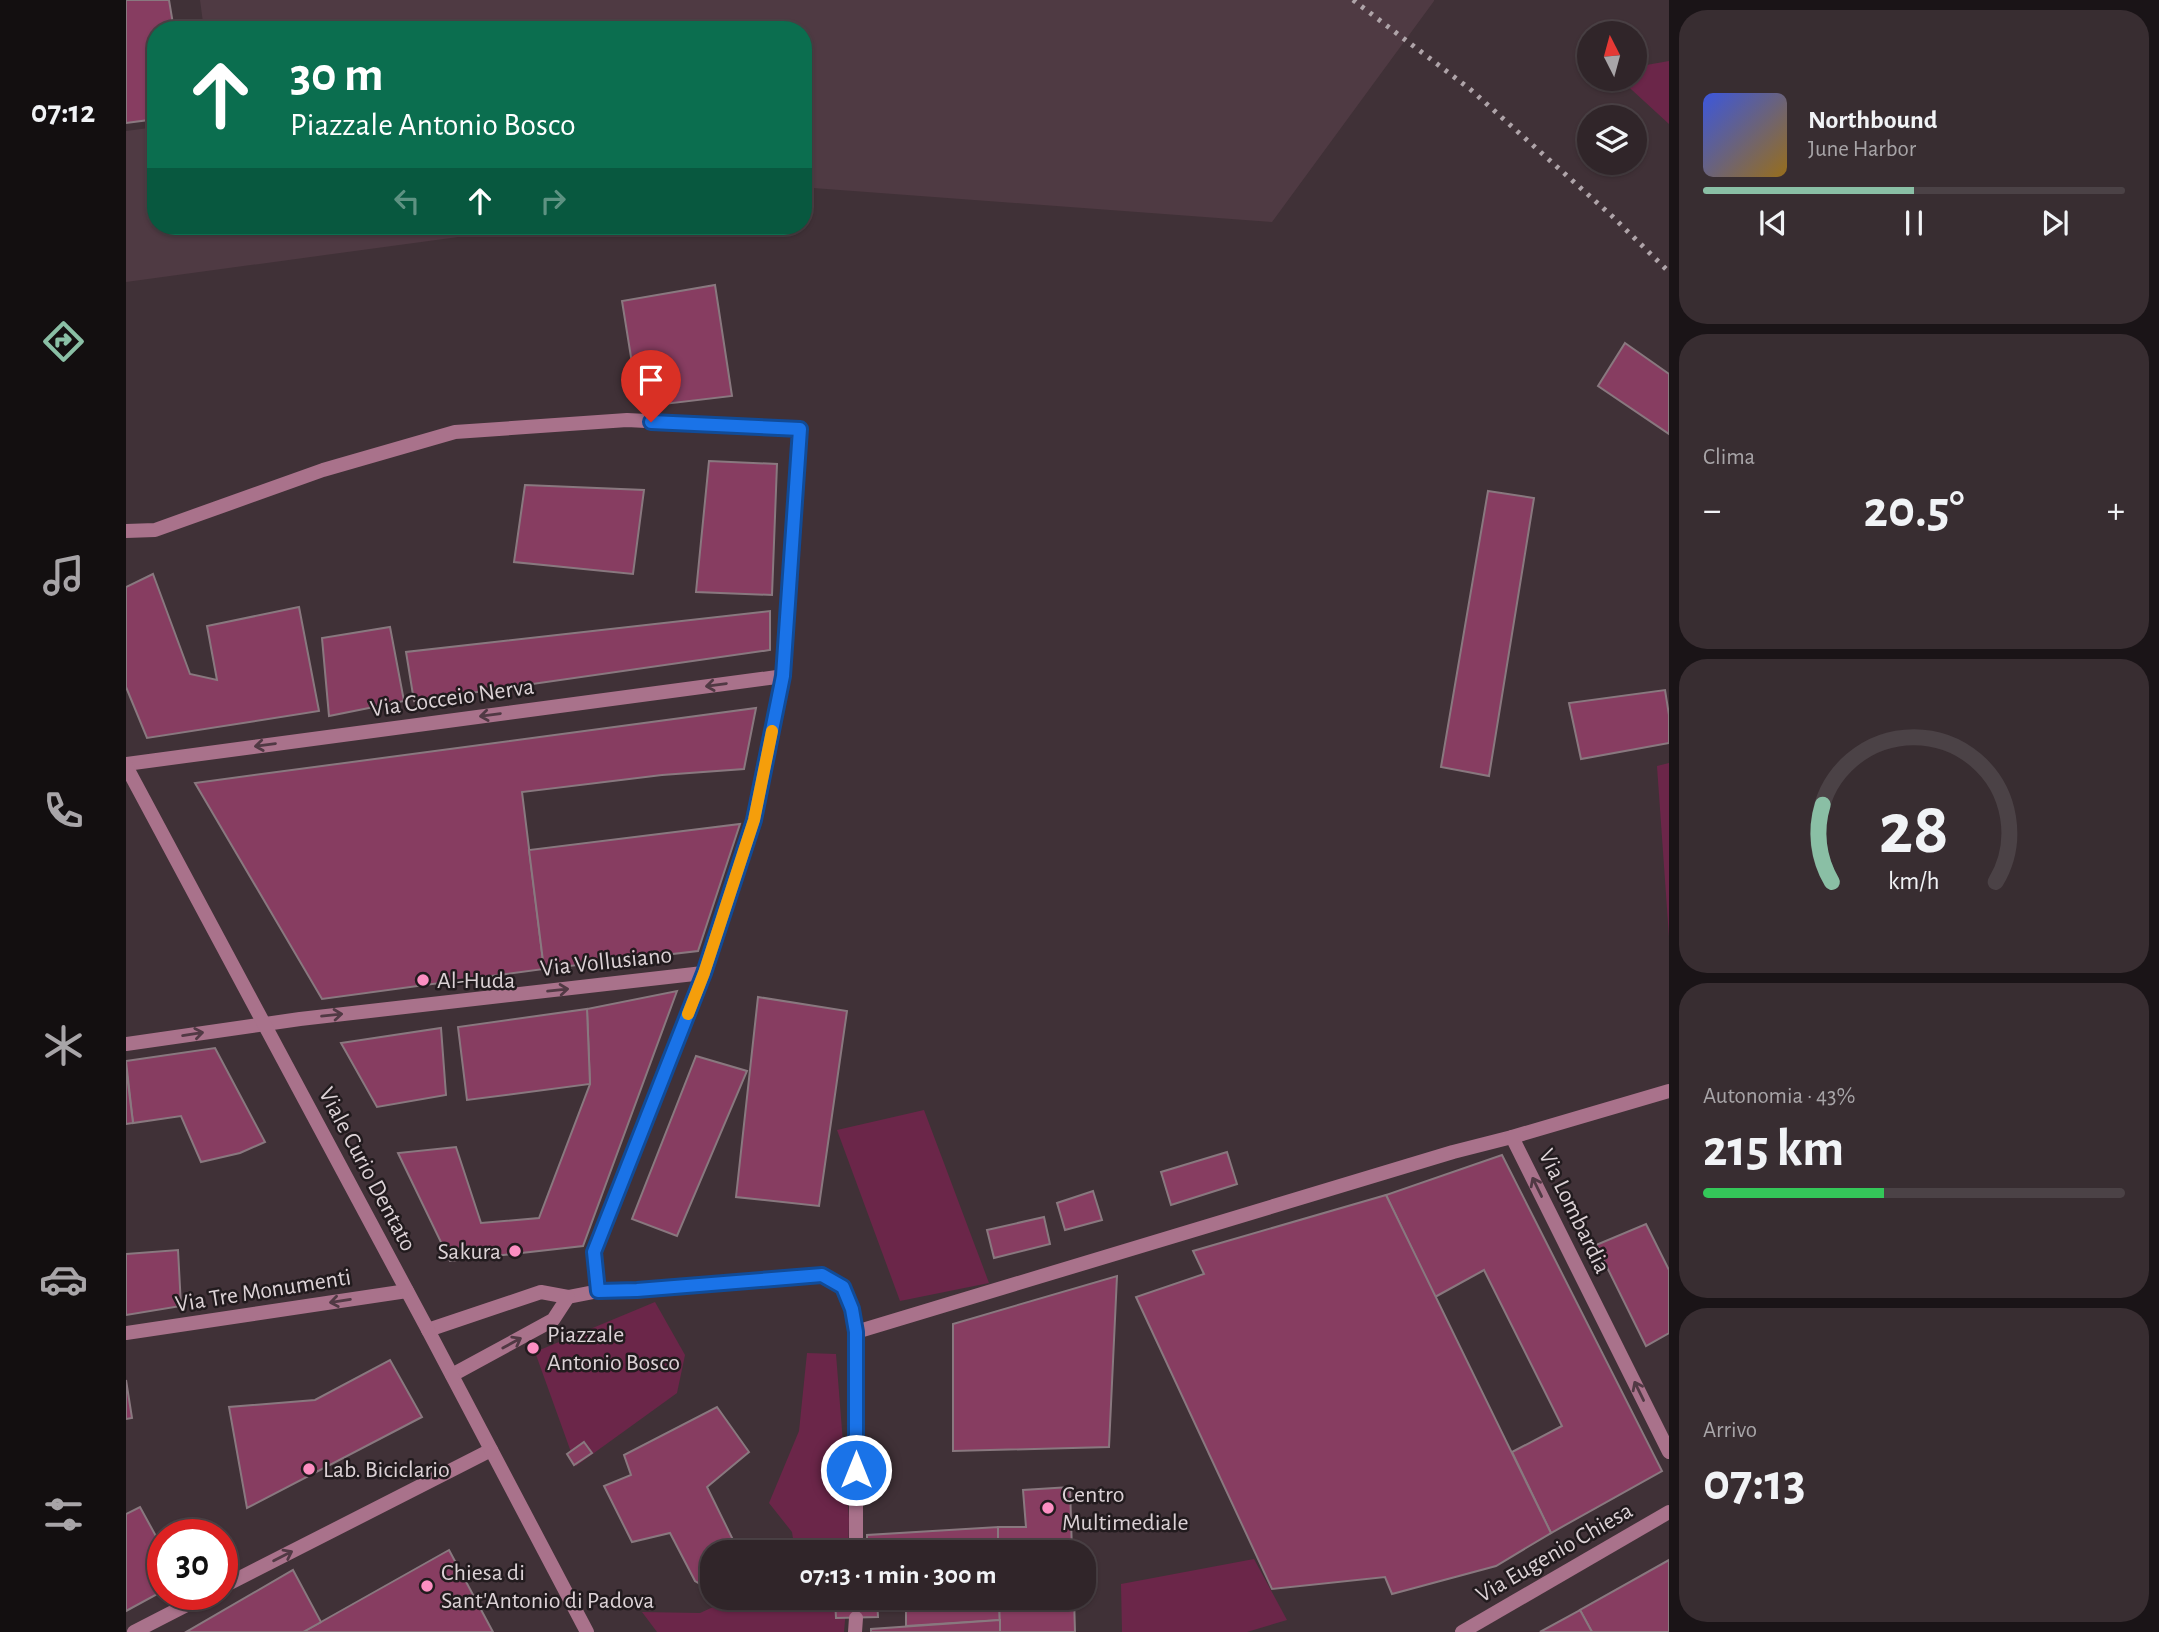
<!DOCTYPE html>
<html lang="it">
<head>
<meta charset="utf-8">
<style>
	body { margin:0; font-family:"Alegreya Sans",sans-serif; background:#382d31; color:#f1f3f6; height:100vh; display:flex; flex-direction:column; font-size:26px; white-space:nowrap }
	* { box-sizing:border-box; margin:0 }
	p { font-size:23px; color:#a8a5a8 }
	.icon { flex:none; width:38px; height:38px; fill:none; stroke:currentColor; stroke-width:2; stroke-linecap:round; stroke-linejoin:round }
	.map { position:relative; flex:1; overflow:hidden }
	.side { display:flex; flex-direction:column; gap:10px; padding:10px; background:#1a1417; width:490px }
	.side>* { flex:none }
	.hud { position:absolute; left:21px; top:21px; width:665px; height:214px; border-radius:28px; box-shadow:0 2px 5px #0004,0 0 0 2px #4b4246; background:#0b6e4f; color:#fff; overflow:hidden }
	.needle { width:46px; rotate:354deg }
	.buttons { position:absolute; left:1451px; top:21px; display:grid; gap:14px }
	.buttons a { display:grid; place-items:center; width:70px; height:70px; border-radius:50%; background:#302529; box-shadow:0 2px 5px #0004,0 0 0 2px #4b4246; font-size:35px }
	.speed { position:absolute; left:21px; top:1519px; display:flex; gap:14px; font-size:35px; font-weight:700; text-align:center }
	.speed>* { display:grid; place-content:center; width:91px; height:91px; border-radius:50%; background:#302529; box-shadow:0 2px 5px #0004,0 0 0 2px #4b4246; line-height:1 }
	.speed .limit { border:10px solid #d22; background:#fff; color:#111 }
	.pin { position:absolute; display:grid; place-items:center; width:60px; height:60px; color:#fff; margin:-72px -30px; border-radius:50% 50% 50% 0; rotate:-45deg; box-shadow:0 0 7px #0007 }
	.pin .icon { rotate:45deg }
	.me { position:absolute; width:77px; margin:-38px; rotate:0deg; stroke-linejoin:round; filter:drop-shadow(0 0 5px #0008) }
	.turn { display:flex; align-items:center; gap:24px; height:147px; padding:0 28px; font-size:32px }
	.turn .icon { width:91px; height:91px; stroke-width:2.5 }
	.turn b { display:block; font-size:49px; line-height:60px }
	.lanes { display:flex; align-items:center; height:66px; padding:0 28px; background:#0003; justify-content:center; gap:35px; direction:ltr }
	.lanes .off { opacity:.35 }
	.big { font-size:52px; font-weight:600; line-height:1.1 }
	.side .tile { flex:1; display:flex; flex-direction:column; justify-content:center; gap:10px; min-width:0; padding:0 24px; border-radius:28px; background:#382d31 }
	.side .dial { align-items:center; gap:0 }
	.dial svg { height:182px; overflow:visible; fill:none; stroke:#4b4246; stroke-width:7; stroke-linecap:round; text-anchor:middle }
	.dial text { fill:#f1f3f6; stroke:none }
	.song { display:flex; align-items:center; gap:21px }
	.cover { width:84px; height:84px; border-radius:10px; background:linear-gradient(135deg,hsl(230 70% 55%),hsl(40 70% 35%)) }
	.played { height:7px; border-radius:4px; background:linear-gradient(90deg,#8abfa5 50%,#4b4246 50%) }
	.keys { display:flex; justify-content:space-around; direction:ltr }
	.heat { display:flex; justify-content:space-between; align-items:center; font-size:38px; direction:ltr }
	.charge { height:10px; border-radius:5px; background:linear-gradient(90deg,#34c759 43%,#4b4246 0) }
	.trip { position:absolute; left:574px; top:1540px; width:396px; height:70px; border-radius:28px; background:#302529; box-shadow:0 2px 5px #0004,0 0 0 2px #4b4246; font-weight:600; line-height:70px; text-align:center }
	main { display:flex; flex:1; min-height:0 }
	.tab-bar { display:flex; flex-direction:column; width:126px; justify-content:space-around; align-items:center; background:#130f10; color:#a8a5a8 }
	.tab-bar .icon { width:49px; height:49px }
	.tab-bar .current { color:#8abfa5 }
	.tab-bar b { font-size:32px; color:#f1f3f6 }
	.map>svg:first-child { display:block }
	.built { fill:#4f3a43 }
	.green { fill:#6b2649 }
	.building { fill:#873d61; stroke:#89787f; stroke-width:2 }
	.lines { fill:none; stroke-linecap:round; stroke-linejoin:round }
	.minor-tunnel { stroke:#57494f; stroke-width:14; stroke-dasharray:14 7; stroke-linecap:butt }
	.service { stroke:#a9728b; stroke-width:14 }
	.minor { stroke:#a9728b; stroke-width:14 }
	.tertiary { stroke:#a9728b; stroke-width:14 }
	.rail { stroke:#afa4a9; stroke-width:5; stroke-dasharray:3.5 7; stroke-linecap:butt }
	.oneway { stroke:#513944 }
	.route-casing { stroke:#114b97; stroke-width:18 }
	.route { stroke:#1a73e8; stroke-width:12 }
	.slow { stroke:#f59e0b; stroke-width:12 }
	.poi-dot { fill:#fc8fc2; stroke:#221b1e; stroke-width:2.5 }
	.labels { text-anchor:middle; stroke-width:5; stroke-linejoin:round; paint-order:stroke }
	.street-label { font-size:24px; fill:#dcd2d6; stroke:#221b1e }
	.poi-label { font-size:24px; fill:#dcd2d6; stroke:#221b1e; text-anchor:start }
</style>
</head>
<body>
<main>
<nav class="tab-bar">
<b>07:12</b>
<svg class="icon current" aria-label="directions" viewBox="0 0 24 24"><path d="M12 3l9 9-9 9-9-9zM9 14v-3h6M13 9l2 2-2 2"/></svg>
<svg class="icon" aria-label="music" viewBox="0 0 24 24"><path d="M9 18V5l10-2v13"/><circle cx="6" cy="18" r="3"/><circle cx="16" cy="16" r="3"/></svg>
<svg class="icon" aria-label="phone" viewBox="0 0 24 24"><path d="M5 4h4l2 5-3 2q2 4 5 5l2-3 5 2v4C11 20 4 13 5 4z"/></svg>
<svg class="icon" aria-label="climate" viewBox="0 0 24 24"><path d="M12 3v18M4 7l16 10M4 17L20 7"/></svg>
<svg class="icon" aria-label="car" viewBox="0 0 24 24"><path d="M5 17H2v-5l4-1 3-4h7l3 4 3 1v5h-3M9 17h6M6 11h13"/><circle cx="7" cy="17" r="2"/><circle cx="17" cy="17" r="2"/></svg>
<svg class="icon" aria-label="filters" viewBox="0 0 24 24"><path d="M4 7h16M4 17h16"/><circle cx="9" cy="7" r="2"/><circle cx="15" cy="17" r="2"/></svg>
</nav>
<div class="map">
<svg width="1543" height="1632" viewBox="0 0 1543 1632">
	<rect width="100%" height="100%" fill="#403137"/>
	<g class="built">
		<polygon points="74,0 1308,0 1308,1 1146,222 687,188 677,190 677,30 78,30"/>
		<polygon points="30,127 30,226 413,226 0,282 0,131"/>
	</g>
	<g class="green">
		<polygon points="1543,61 1543,124 1494,79 1508,79 1509,67"/>
		<polygon points="1543,763 1543,937 1531,766"/>
		<polygon points="798,1110 863,1283 774,1301 711,1130"/>
		<polygon points="529,1302 559,1355 551,1393 450,1466 409,1352"/>
		<polygon points="681,1353 710,1354 723,1519 722,1552 669,1552 666,1532 643,1503 673,1431"/>
		<polygon points="1128,1559 1161,1620 1121,1632 996,1632 995,1584"/>
		<polygon points="607,1598 721,1598 718,1632 531,1632 516,1612 574,1613"/>
	</g>
	<g class="building">
		<polygon points="0,0 43,0 48,30 30,30 30,119 0,123"/>
		<polygon points="589,285 606,396 513,407 496,301"/>
		<polygon points="1499,343 1543,374 1543,434 1472,386"/>
		<polygon points="583,461 651,464 646,595 570,592"/>
		<polygon points="399,485 518,490 507,574 388,562"/>
		<polygon points="1362,491 1408,498 1363,776 1315,767"/>
		<polygon points="27,574 64,674 91,680 81,626 173,607 193,711 21,738 0,687 0,587"/>
		<polygon points="644,611 644,650 288,701 280,652"/>
		<polygon points="264,627 278,701 203,716 196,638"/>
		<polygon points="1539,690 1543,715 1543,743 1455,759 1443,703"/>
		<polygon points="630,708 618,769 536,775 396,792 418,969 196,999 69,783"/>
		<polygon points="614,824 572,951 418,969 403,850"/>
		<polygon points="551,991 457,1246 324,1261 272,1153 330,1147 355,1223 413,1218 464,1084 461,1009"/>
		<polygon points="632,997 721,1011 693,1206 610,1197"/>
		<polygon points="461,1009 464,1084 341,1100 332,1027"/>
		<polygon points="315,1028 320,1095 251,1107 215,1043"/>
		<polygon points="89,1048 139,1142 114,1153 75,1162 55,1116 7,1123 0,1061"/>
		<polygon points="570,1056 621,1071 551,1236 506,1219"/>
		<polygon points="0,1067 7,1123 0,1124"/>
		<polygon points="1101,1152 1111,1184 1045,1205 1035,1172"/>
		<polygon points="1376,1155 1536,1471 1425,1533 1386,1452 1436,1426 1358,1270 1309,1297 1260,1195"/>
		<polygon points="967,1191 976,1220 939,1230 931,1203"/>
		<polygon points="1260,1195 1425,1533 1370,1566 1266,1594 1259,1577 1146,1589 1010,1297 1078,1274 1067,1251"/>
		<polygon points="918,1217 924,1244 868,1258 861,1230"/>
		<polygon points="1520,1224 1543,1270 1543,1333 1520,1346 1470,1245"/>
		<polygon points="52,1250 55,1306 0,1315 0,1254"/>
		<polygon points="991,1276 983,1447 827,1451 827,1324"/>
		<polygon points="264,1360 296,1417 121,1508 103,1407 189,1400"/>
		<polygon points="0,1380 6,1418 0,1419"/>
		<polygon points="591,1407 623,1452 581,1487 613,1552 586,1552 586,1591 569,1581 544,1533 506,1542 478,1486 505,1475 498,1455"/>
		<polygon points="458,1442 466,1453 448,1465 441,1454"/>
		<polygon points="944,1487 946,1552 872,1552 872,1527 900,1527 897,1490"/>
		<polygon points="14,1507 37,1549 37,1591 0,1611 0,1514"/>
		<polygon points="872,1527 872,1552 741,1552 741,1535"/>
		<polygon points="640,1540 647,1552 614,1552"/>
		<polygon points="323,1550 367,1632 177,1632 195,1622"/>
		<polygon points="1543,1560 1543,1632 1466,1632 1454,1610"/>
		<polygon points="167,1570 195,1622 177,1632 60,1632"/>
		<polygon points="709,1598 751,1598 752,1617 710,1618"/>
		<polygon points="780,1598 873,1598 874,1620 780,1626"/>
		<polygon points="873,1598 948,1598 949,1632 874,1632"/>
		<polygon points="1454,1610 1466,1632 1414,1632"/>
		<polygon points="874,1620 874,1632 745,1632 745,1629"/>
	</g>
	<g class="lines">
		<polyline class="minor-tunnel" points="730,1598 730,1618"/>
		<polyline class="service" points="730,1332 1327,1152 1386,1137"/>
		<g class="minor">
			<polyline points="0,531 29,530 197,470 329,432 501,420 674,429 658,676 628,820 577,973 468,1252 473,1291"/>
			<polyline points="0,764 658,676"/>
			<polyline points="0,1044 174,1019 577,973"/>
			<polyline points="1543,1091 1386,1137 1543,1452"/>
			<polyline points="442,1297 473,1291 511,1290 696,1275 717,1287 726,1309 730,1332 730,1552"/>
			<polyline points="302,1330 415,1292 442,1297 427,1320 326,1375"/>
			<polyline points="0,1333 281,1291"/>
			<polyline points="96,1587 365,1450"/>
			<polyline points="8,1632 82,1594"/>
			<polyline points="729,1632 730,1618"/>
			<polyline points="1336,1632 1543,1512"/>
		</g>
		<polyline class="tertiary" points="0,766 302,1330 461,1632"/>
		<polyline class="rail" points="1227,0 1344,89 1486,216 1543,272"/>
	</g>
	<defs><path id="oneway-shaft" d="M-6 0H5M1.5-3L5.5 0L1.5 3" fill="none" stroke-width="1.6" stroke-linecap="round" stroke-linejoin="round" transform="scale(1.75)"/></defs>
	<g class="oneway">
		<use href="#oneway-shaft" transform="translate(590 685) rotate(172)"/>
		<use href="#oneway-shaft" transform="translate(364 715) rotate(172)"/>
		<use href="#oneway-shaft" transform="translate(139 745) rotate(172)"/>
		<use href="#oneway-shaft" transform="translate(432 990) rotate(-6)"/>
		<use href="#oneway-shaft" transform="translate(206 1015) rotate(-6)"/>
		<use href="#oneway-shaft" transform="translate(67 1034) rotate(-9)"/>
		<use href="#oneway-shaft" transform="translate(1411 1187) rotate(-116)"/>
		<use href="#oneway-shaft" transform="translate(214 1301) rotate(171)"/>
		<use href="#oneway-shaft" transform="translate(386 1343) rotate(-29)"/>
		<use href="#oneway-shaft" transform="translate(1513 1391) rotate(-116)"/>
		<use href="#oneway-shaft" transform="translate(157 1556) rotate(-27)"/>
	</g>
	<g class="lines">
		<g class="route-casing">
			<polyline id="route" points="525,422 674,429 657,676 628,820 578,973 468,1252 472,1291 511,1290 696,1275 717,1287 726,1309 730,1332 730,1470"/>
		</g>
		<use href="#route" class="route"/>
		<polyline class="slow" points="562,1014 578,973 628,820 646,731"/>
	</g>
	<g class="poi-dot">
		<circle cx="297" cy="980" r="7"/>
		<circle cx="389" cy="1251" r="7"/>
		<circle cx="407" cy="1348" r="7"/>
		<circle cx="183" cy="1469" r="7"/>
		<circle cx="922" cy="1508" r="7"/>
		<circle cx="301" cy="1586" r="7"/>
	</g>
	<g class="labels">
		<g class="street-label">
			<text transform="translate(326 697) rotate(-8)" y="8">Via Cocceio Nerva</text>
			<text transform="translate(480 961) rotate(-6)" y="8">Via Vollusiano</text>
			<text transform="translate(242 1169) rotate(62)" y="8">Viale Curio Dentato</text>
			<text transform="translate(1449 1211) rotate(64)" y="8">Via Lombardia</text>
			<text transform="translate(137 1290) rotate(-9)" y="8">Via Tre Monumenti</text>
			<text transform="translate(1428 1552) rotate(-30)" y="8">Via Eugenio Chiesa</text>
		</g>
		<g class="poi-label">
			<text x="311" y="988">Al-Huda</text>
			<text x="375" y="1259" text-anchor="end">Sakura</text>
			<text x="421" y="1342">Piazzale<tspan x="421" dy="28">Antonio Bosco</tspan></text>
			<text x="197" y="1477">Lab. Biciclario</text>
			<text x="936" y="1502">Centro<tspan x="936" dy="28">Multimediale</tspan></text>
			<text x="315" y="1580">Chiesa di<tspan x="315" dy="28">Sant'Antonio di Padova</tspan></text>
		</g>
	</g>
</svg>
<div class="buttons">
<a><svg class="needle" viewBox="-14 -14 28 28"><path d="M0-13l5 13h-10z" fill="#e53935"/><path d="M0 13l5-13h-10z" fill="#a8a5a8"/></svg></a>
<a><svg class="icon" aria-label="layers" viewBox="0 0 24 24"><path d="M12 4l9 5-9 5-9-5zM3 14l9 5 9-5"/></svg></a>
</div>
<div class="speed"><div class="limit">30</div></div>
<div class="pin" style="left:525px;top:422px;background:#d93025"><svg class="icon" aria-label="arrive" viewBox="0 0 24 24"><path d="M6 21V4h12l-3 4 3 4H6"/></svg></div>
<svg class="me" style="left:730px;top:1470px" viewBox="-20 -20 40 40"><circle r="17" fill="#1a73e8" stroke="#fff" stroke-width="3"/><path d="M0-11L8 9 0 5-8 9z" fill="#fff"/></svg>
<div class="trip">07:13 · 1 min · 300 m</div>
<div class="hud">
<div class="turn"><svg class="icon" aria-label="ahead" viewBox="0 0 24 24"><path d="M12 20V5M6 11l6-6 6 6"/></svg><div><b>30 m</b>Piazzale Antonio Bosco</div></div>
<div class="lanes"><svg class="icon off" aria-label="left" viewBox="0 0 24 24"><path d="M17 20v-9H6M10 6l-5 5 5 5"/></svg><svg class="icon" aria-label="ahead" viewBox="0 0 24 24"><path d="M12 20V5M6 11l6-6 6 6"/></svg><svg class="icon off" aria-label="right" viewBox="0 0 24 24"><path d="M7 20v-9h11M14 6l5 5-5 5"/></svg></div>
</div>
</div>
<section class="side">
<div class="tile">
<div class="song"><i class="cover"></i><div><b>Northbound</b><p>June Harbor</p></div></div>
<div class="played"></div>
<div class="keys"><svg class="icon" aria-label="previous" viewBox="0 0 24 24"><path d="M18 5L8 12l10 7zM5 5v14"/></svg><svg class="icon" aria-label="pause" viewBox="0 0 24 24"><path d="M8 5v14M16 5v14"/></svg><svg class="icon" aria-label="next" viewBox="0 0 24 24"><path d="M6 5l10 7-10 7zM19 5v14"/></svg></div>
</div>
<div class="tile"><p>Clima</p>
<div class="heat"><a>−</a><b class="big">20.5°</b><a>+</a></div>
</div>
<div class="tile dial"><svg viewBox="0 0 100 80">
<path d="M14 69A42 42 0 1 1 86 69"/>
<path d="M14 69A42 42 0 0 1 10 35" stroke="#8abfa5"/>
<text x="50" y="56" font-size="32" font-weight="700">28</text>
<text x="50" y="72" font-size="11">km/h</text>
</svg></div>
<div class="tile"><p>Autonomia · 43%</p><b class="big">215 km</b><div class="charge"></div></div>
<div class="tile"><p>Arrivo</p><b class="big">07:13</b></div>
</section>
</main>
</body>
</html>
